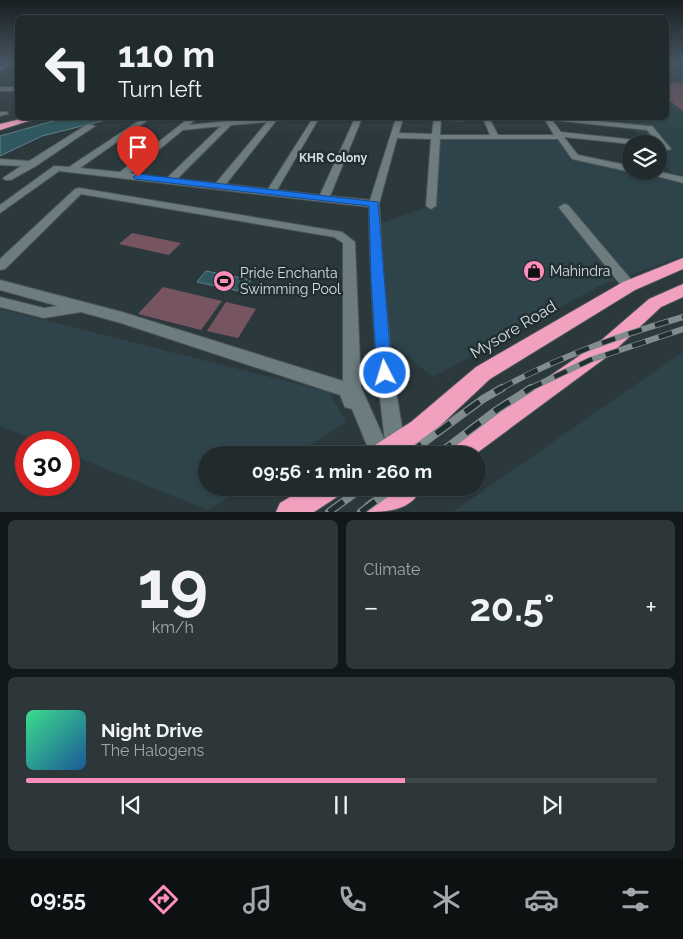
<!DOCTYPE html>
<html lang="en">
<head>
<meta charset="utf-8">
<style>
	body { margin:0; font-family:Raleway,sans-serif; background:#2d3739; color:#f1f3f6; height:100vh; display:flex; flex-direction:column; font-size:19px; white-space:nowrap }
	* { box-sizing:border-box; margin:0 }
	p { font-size:16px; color:#a2a7aa }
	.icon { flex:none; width:28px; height:28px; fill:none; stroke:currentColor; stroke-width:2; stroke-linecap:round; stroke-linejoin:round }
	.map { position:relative; height:512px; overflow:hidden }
	.sheet { display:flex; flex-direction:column; gap:8px; padding:8px; background:#121819; flex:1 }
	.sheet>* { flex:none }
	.guide { position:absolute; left:15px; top:15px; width:654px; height:105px; border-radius:8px; box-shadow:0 1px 4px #0004,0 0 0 1px #3e4749; background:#212b2d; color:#f1f3f6; overflow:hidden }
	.controls { position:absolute; left:622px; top:135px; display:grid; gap:10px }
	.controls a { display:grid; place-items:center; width:45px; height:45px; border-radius:50%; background:#212b2d; box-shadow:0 1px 4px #0004,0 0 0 1px #3e4749; font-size:25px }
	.speed { position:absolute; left:15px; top:431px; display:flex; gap:10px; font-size:25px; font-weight:700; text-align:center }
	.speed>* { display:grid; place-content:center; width:65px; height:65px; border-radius:50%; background:#212b2d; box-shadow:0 1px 4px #0004,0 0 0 1px #3e4749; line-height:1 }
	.speed .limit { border:8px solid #d22; background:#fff; color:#111 }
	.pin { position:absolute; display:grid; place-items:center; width:42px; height:42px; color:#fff; margin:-51px -21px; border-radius:50% 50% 50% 0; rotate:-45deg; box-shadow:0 0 5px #0007 }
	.pin .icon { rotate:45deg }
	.me { position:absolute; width:55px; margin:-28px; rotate:355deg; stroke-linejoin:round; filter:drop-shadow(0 0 4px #0008) }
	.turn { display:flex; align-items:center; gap:18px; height:105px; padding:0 20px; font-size:22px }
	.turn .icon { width:65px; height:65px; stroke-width:2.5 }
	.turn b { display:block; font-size:35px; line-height:42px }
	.big { font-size:38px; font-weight:700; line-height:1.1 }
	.sheet .tile { flex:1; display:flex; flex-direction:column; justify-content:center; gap:8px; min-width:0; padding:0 18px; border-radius:8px; background:#2d3739 }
	.sheet .dial { align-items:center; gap:0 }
	.dial b { font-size:65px; line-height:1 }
	.song { display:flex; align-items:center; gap:15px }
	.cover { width:60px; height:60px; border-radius:8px; background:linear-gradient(135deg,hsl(150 70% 55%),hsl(210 70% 35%)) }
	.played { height:5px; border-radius:2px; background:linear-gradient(90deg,#fe8ebb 60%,#3e4749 60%) }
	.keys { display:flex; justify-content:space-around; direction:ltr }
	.heat { display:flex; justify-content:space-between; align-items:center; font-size:28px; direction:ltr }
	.sheet .tiles { flex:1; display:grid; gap:8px; grid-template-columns:1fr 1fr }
	.tile:last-child { grid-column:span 2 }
	.trip { position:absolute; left:198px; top:446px; width:288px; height:50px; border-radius:25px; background:#212b2d; box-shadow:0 1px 4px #0004,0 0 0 1px #3e4749; font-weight:700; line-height:50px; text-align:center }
	.tabs { display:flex; height:80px; justify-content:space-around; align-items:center; background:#0d1112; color:#a2a7aa }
	.tabs .icon { width:35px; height:35px }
	.tabs .active { color:#fe8ebb }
	.tabs b { font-size:22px; color:#f1f3f6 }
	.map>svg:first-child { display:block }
	.built { fill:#2e444a }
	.green { fill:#765561 }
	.water { fill:#2f5861; stroke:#618087 }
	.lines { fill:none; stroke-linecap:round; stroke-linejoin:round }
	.minor-casing { stroke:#495558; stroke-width:2 }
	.highway-casing { stroke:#495558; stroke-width:2 }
	.minor { fill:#6d7c7f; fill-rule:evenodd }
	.highway { fill:#f1a0be; fill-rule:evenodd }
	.rail-far1-casing { stroke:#828c8f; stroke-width:6 }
	.rail-casing { stroke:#828c8f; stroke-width:8 }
	.rail-far1 { stroke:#222f32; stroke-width:4.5; stroke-dasharray:14; stroke-linecap:butt }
	.rail { stroke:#222f32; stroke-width:5.5; stroke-dasharray:18; stroke-linecap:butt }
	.route { fill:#1a73e8; stroke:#114b97 }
	.labels { text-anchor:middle; stroke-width:5; stroke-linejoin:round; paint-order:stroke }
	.far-neighbourhood-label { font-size:12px; font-weight:bold; fill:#d5dddf; stroke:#222f32 }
	.poi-label { font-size:14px; fill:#d5dddf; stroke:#222f32; text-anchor:start }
	.near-street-label { font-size:16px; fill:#d5dddf; stroke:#222f32 }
</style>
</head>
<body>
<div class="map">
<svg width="683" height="512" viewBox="0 0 683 512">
	<rect width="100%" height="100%" fill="#2c393c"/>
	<g class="built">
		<polygon points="666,98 683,111 683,175 672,173 659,158 659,144 646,144 623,118 666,118"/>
		<polygon points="437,138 558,138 579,159 683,184 683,256 597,287 433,377 389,342 370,227 431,206"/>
		<polygon points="0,309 329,392 346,422 294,455 206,455 206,488 243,488 208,510 69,454 69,442 41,442 0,426"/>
		<polygon points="683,352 683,511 454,511 654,372"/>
	</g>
	<g class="green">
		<polygon points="666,82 683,83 683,111 666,98"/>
		<polygon points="132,233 181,243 169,255 119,244"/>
		<polygon points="163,287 222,301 201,330 138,314"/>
		<polygon points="226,302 256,309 238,338 207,331"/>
	</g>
	<g class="water">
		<polygon points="64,118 114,118 42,136 0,156 0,136"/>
		<polygon points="206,271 251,280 243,292 197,282"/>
	</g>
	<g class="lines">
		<g class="minor-casing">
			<g id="minor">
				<polygon points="7,62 14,62 0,71 0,67"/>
				<rect x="0" y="87" width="18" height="4"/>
				<polygon points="0,112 7,112 8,114 0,116"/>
				<path d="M143 118H151L80 168 120 172 189 118H197L189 125 227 121 231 119 234 120 284 118V120L276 121 226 184 268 189 313 118H319L277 190 320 195 355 118H362L330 196 370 200 396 118H403L399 133 432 134 434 118 465 119 461 121 441 120 440 135H490L483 118H489L498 135H554L544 118H569L649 126H652L671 149 664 151 647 130 552 120 561 132 645 141 646 144H631L564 137 578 155 631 166V171H633L631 172 572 159 558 139H440L436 206 431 209 426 206 431 139 397 138 379 204 384 280 393 373 405 445 402 452 395 455 390 452 391 455H371L352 409 345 407 340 395 121 323 81 312 44 318 0 307V297L44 308 58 306 0 290V280L122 312 343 381V243L334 237 81 194 5 269 0 270V259L75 189 79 188 342 232 355 242 361 387 385 441C375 363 370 285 369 207L59 171 0 213V205L54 166 69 167ZM267 122 216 183 177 179 231 125ZM221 126 167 178 130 173 183 130Z"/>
				<polygon points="88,124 95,126 36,166 11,180 5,180 3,178 21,166 0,165 0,159 29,161"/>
				<polygon points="637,171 656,171 683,177 683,183"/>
				<polygon points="564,204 568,205 634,283 636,286 634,289 624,289 560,209 559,207"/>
			</g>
		</g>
		<g class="highway-casing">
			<g id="highway">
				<polygon points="25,118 38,118 0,130 0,124"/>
				<polygon points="683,258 683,269 635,290 490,379 427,438 401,455 368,455 372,447 411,422 476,367 623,282"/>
				<polygon points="683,284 683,297 661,307 612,353 474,455 442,455 446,447 598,343 649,299"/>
				<polygon points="305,488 341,488 337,497 314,512 276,512 280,503"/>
				<path d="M388 488H422C410 512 386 512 362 512L366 503Z"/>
			</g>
		</g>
		<use href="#minor" class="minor"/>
		<use href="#highway" class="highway"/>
		<g class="rail-far1-casing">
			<g id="rail-far1">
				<path d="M500 389C560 356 618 336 683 317"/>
				<polyline points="529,389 590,360 683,329"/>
			</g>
		</g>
		<g class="rail-casing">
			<g id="rail">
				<polyline points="407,455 483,399 502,388"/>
				<polyline points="437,455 498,409 531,388"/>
				<polyline points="329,512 362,488"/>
				<polyline points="361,512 393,488"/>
			</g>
		</g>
		<use href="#rail-far1" class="rail-far1"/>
		<use href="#rail" class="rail"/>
	</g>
	<linearGradient id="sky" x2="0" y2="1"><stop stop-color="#181f21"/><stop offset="0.46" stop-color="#455461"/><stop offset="1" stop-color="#455461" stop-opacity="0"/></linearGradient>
	<rect width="683" height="134" fill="url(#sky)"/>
	<polygon class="route" points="138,174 378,202 392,373 390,377 385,379 379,377 377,373 371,280 369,206 135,179 133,177"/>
	<defs>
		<g id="shop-disc" transform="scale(1.125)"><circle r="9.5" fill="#fe8ebb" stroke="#222f32"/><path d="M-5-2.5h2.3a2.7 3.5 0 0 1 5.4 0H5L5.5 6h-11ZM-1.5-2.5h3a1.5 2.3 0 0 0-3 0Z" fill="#111"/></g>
		<g id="stadium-disc" transform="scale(1.125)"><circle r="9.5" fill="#fe8ebb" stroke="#222f32"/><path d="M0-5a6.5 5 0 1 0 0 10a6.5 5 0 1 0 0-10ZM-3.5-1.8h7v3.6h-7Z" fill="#111"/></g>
	</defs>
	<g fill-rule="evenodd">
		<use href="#shop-disc" x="534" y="271"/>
		<use href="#stadium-disc" x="224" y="281"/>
	</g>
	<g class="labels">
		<g class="far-neighbourhood-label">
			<text x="333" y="162">KHR Colony</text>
		</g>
		<g class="poi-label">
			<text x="550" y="276">Mahindra</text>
			<text x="240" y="278">Pride Enchanta<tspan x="240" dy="16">Swimming Pool</tspan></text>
		</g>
		<g class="near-street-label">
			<text transform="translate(513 329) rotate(-31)" y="6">Mysore Road</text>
		</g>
	</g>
</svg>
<div class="controls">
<a><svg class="icon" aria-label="layers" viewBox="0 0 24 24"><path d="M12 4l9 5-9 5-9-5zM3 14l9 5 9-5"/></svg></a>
</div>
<div class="speed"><div class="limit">30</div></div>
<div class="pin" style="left:138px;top:177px;background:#d93025"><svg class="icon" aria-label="arrive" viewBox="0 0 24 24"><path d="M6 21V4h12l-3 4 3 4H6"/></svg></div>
<svg class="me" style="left:385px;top:373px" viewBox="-20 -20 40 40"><circle r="17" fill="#1a73e8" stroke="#fff" stroke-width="3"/><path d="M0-11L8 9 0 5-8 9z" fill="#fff"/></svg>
<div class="trip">09:56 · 1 min · 260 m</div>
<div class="guide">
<div class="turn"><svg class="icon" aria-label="left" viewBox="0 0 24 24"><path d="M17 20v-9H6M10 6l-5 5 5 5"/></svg><div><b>110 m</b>Turn left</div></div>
</div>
</div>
<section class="sheet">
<div class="tiles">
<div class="tile dial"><b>19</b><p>km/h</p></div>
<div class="tile"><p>Climate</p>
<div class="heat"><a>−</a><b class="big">20.5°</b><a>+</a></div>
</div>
<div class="tile">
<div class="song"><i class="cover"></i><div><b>Night Drive</b><p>The Halogens</p></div></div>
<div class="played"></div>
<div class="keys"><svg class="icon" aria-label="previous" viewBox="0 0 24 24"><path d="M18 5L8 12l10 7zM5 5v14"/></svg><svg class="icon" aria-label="pause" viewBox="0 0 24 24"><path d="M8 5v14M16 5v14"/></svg><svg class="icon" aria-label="next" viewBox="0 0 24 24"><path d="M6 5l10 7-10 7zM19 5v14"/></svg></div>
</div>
</div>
</section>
<nav class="tabs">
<b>09:55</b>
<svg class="icon active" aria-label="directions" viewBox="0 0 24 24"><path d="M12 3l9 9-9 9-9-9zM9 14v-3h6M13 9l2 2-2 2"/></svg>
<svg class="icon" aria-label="music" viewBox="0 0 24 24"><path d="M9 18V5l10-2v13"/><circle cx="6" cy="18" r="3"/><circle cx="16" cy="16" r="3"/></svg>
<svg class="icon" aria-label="phone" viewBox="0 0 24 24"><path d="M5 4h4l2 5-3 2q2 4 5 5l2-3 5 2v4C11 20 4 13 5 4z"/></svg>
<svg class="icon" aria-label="climate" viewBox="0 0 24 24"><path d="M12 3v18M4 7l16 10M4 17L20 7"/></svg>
<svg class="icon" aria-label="car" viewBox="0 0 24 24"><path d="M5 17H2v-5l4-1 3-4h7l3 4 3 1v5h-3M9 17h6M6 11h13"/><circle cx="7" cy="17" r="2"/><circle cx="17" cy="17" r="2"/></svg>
<svg class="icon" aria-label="filters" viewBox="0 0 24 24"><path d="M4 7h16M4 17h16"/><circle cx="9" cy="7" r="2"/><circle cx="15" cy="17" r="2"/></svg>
</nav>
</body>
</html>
